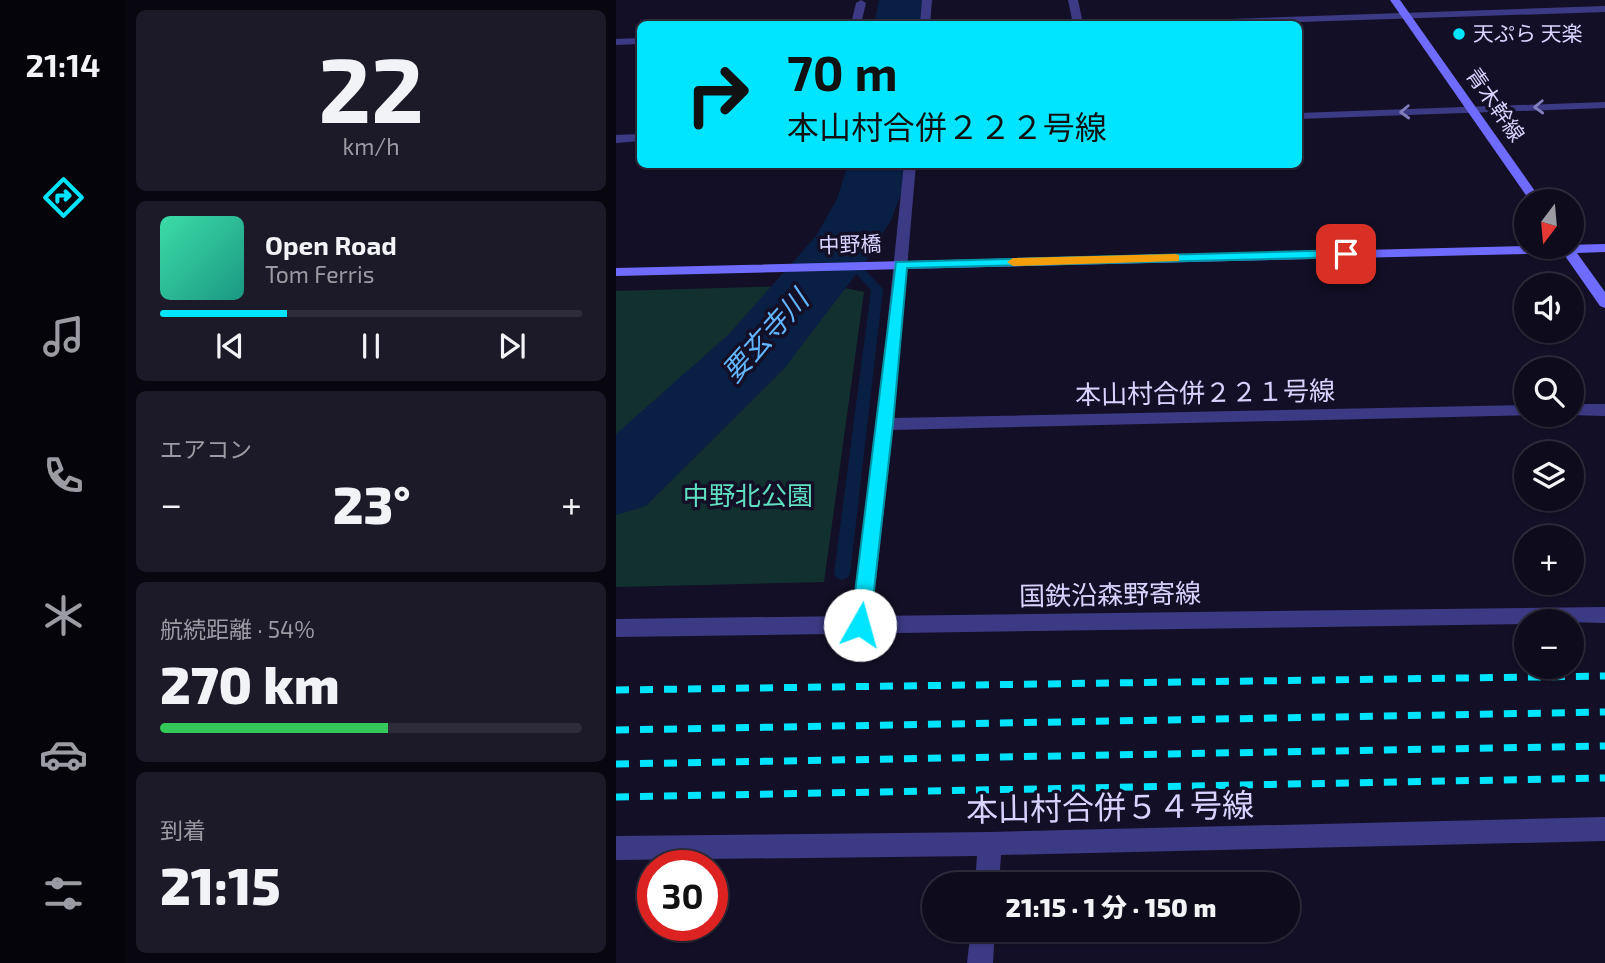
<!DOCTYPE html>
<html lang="ja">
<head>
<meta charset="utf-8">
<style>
	body { margin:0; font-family:"Exo 2","Noto Sans JP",sans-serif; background:#1c1929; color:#f1f3f6; height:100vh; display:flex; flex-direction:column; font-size:26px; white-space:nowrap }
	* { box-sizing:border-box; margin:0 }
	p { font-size:23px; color:#9b9ba3 }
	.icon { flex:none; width:38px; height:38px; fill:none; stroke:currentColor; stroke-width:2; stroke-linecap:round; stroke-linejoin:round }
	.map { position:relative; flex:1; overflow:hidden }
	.panel { display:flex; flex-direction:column; gap:10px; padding:10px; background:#08060f; width:490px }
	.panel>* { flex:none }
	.banner { position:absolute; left:21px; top:21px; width:665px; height:147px; border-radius:10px; box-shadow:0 2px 5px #0004,0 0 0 2px #2e2b3b; background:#00e5ff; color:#111; overflow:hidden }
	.needle { width:46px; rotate:196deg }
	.tools { position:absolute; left:898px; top:189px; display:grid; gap:14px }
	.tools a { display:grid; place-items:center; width:70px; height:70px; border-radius:50%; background:#0e0b1c; box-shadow:0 2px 5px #0004,0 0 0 2px #2e2b3b; font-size:35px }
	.speed { position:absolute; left:21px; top:850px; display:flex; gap:14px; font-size:35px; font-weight:700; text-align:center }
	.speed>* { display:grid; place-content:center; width:91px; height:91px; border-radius:50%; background:#0e0b1c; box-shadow:0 2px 5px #0004,0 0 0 2px #2e2b3b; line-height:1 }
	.speed .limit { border:10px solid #d22; background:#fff; color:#111 }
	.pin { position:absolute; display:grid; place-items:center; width:60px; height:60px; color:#fff; margin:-30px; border-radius:14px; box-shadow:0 4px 10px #0006 }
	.me { position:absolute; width:77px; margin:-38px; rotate:7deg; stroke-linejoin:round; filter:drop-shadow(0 0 5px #0008) }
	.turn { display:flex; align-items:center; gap:24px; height:147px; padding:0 35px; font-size:32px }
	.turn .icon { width:91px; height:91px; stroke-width:2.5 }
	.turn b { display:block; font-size:49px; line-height:60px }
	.big { font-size:52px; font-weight:800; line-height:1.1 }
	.panel .card { flex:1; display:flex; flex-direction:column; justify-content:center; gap:10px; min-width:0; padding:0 24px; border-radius:10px; background:#1c1929 }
	.panel .dial { align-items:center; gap:0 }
	.dial b { font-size:91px; line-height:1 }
	.song { display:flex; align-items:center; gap:21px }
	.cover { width:84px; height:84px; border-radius:10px; background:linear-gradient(135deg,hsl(160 70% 55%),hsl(170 70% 35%)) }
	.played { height:7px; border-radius:4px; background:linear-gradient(90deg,#00e5ff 30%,#2e2b3b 30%) }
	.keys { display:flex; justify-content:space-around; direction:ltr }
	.heat { display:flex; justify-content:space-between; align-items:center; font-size:38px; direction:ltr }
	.charge { height:10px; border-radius:5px; background:linear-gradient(90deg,#34c759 54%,#2e2b3b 0) }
	.trip { position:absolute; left:306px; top:872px; width:378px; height:70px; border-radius:35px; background:#0e0b1c; box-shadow:0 2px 5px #0004,0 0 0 2px #2e2b3b; font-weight:800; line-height:70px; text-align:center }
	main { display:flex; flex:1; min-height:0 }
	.tabs { display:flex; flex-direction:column; width:126px; justify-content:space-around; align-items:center; background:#06040b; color:#9b9ba3 }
	.tabs .icon { width:49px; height:49px }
	.tabs .active { color:#00e5ff }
	.tabs b { font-size:32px; color:#f1f3f6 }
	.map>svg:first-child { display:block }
	.green { fill:#12302f }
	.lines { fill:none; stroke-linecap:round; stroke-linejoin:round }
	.stream { fill:#0a1f44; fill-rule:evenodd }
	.river { fill:#0a1f44; fill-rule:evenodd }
	.lane { fill:#3d3a85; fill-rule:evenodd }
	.street { fill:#3d3a85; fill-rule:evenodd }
	.secondary { fill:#6f6bff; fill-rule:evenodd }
	.rail { stroke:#00e5ff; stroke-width:7; stroke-dasharray:13 11; stroke-linecap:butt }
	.oneway { stroke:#837fbc }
	.route { fill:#00e5ff; stroke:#0095a6; stroke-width:2 }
	.slow { fill:#f59e0b }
	.poi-dot { fill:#00e5ff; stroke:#130f26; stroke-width:2.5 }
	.labels { text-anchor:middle; stroke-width:7; stroke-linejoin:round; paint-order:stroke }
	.far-poi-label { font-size:21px; fill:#d9d4ff; stroke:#130f26; text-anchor:start }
	.far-street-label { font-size:21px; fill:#d9d4ff; stroke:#130f26 }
	.street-label { font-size:26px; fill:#d9d4ff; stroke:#130f26 }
	.park-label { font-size:26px; fill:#5fe0c0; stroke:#130f26 }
	.water-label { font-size:28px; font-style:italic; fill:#62b6ff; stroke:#130f26 }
	.near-street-label { font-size:32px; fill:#d9d4ff; stroke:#130f26 }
</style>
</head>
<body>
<main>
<nav class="tabs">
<b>21:14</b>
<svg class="icon active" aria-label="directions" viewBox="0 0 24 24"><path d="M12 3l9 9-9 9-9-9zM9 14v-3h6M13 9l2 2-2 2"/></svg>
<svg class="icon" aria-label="music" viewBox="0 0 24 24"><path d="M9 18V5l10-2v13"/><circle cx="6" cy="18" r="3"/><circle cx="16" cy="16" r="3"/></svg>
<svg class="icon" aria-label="phone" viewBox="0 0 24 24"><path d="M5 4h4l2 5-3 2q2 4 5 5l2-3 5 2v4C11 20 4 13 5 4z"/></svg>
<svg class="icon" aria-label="climate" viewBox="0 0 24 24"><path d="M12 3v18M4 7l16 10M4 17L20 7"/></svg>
<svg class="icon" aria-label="car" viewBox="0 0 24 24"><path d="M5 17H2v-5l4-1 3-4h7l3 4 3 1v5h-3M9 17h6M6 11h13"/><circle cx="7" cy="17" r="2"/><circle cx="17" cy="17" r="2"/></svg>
<svg class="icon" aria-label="filters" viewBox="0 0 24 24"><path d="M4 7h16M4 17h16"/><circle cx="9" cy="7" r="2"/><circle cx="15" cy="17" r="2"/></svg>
</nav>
<section class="panel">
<div class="card dial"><b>22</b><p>km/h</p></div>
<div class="card">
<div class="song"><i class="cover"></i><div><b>Open Road</b><p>Tom Ferris</p></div></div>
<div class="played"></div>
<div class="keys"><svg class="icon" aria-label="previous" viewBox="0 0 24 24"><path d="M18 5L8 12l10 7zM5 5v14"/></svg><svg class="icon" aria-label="pause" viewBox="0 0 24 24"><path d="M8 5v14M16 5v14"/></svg><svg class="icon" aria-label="next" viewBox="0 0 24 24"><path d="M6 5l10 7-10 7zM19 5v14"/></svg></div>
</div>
<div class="card"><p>エアコン</p>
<div class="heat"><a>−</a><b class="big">23°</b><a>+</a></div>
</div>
<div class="card"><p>航続距離 · 54%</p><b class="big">270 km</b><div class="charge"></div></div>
<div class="card"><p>到着</p><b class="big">21:15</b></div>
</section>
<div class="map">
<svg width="989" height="963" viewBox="0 0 989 963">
	<rect width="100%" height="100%" fill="#130f26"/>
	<g class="green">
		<polygon points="214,285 248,292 208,582 0,587 0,506 129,378"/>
		<polygon points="178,286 125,351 0,462 0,291"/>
	</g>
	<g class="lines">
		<polygon class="stream" points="224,247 228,248 267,289 234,574 231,578 226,580 221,578 218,574 255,290 220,252 219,250"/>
		<g class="river">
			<polygon points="263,0 309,0 306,24 258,24"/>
			<polygon points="232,164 292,164 288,187 275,220 248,264 167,370 30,506 0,515 0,434 113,334 200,236 221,199"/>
		</g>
		<g class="lane">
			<polygon points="245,0 250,3 245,24 235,24 240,3"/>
			<polygon points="452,0 462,0 467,24 457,24"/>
		</g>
		<g class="street">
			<polygon points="306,0 316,0 314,24 304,24"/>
			<polygon points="989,6 989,12 627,24 551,24 556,21"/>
			<polygon points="24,38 24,44 0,45 0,39"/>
			<polygon points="989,102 989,108 682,119 682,113"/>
			<polygon points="0,135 24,134 24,141 0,143"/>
			<polygon points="288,164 300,164 278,418 910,405 910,415 916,415 277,430 256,616 989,607 989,623 910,621 910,624 0,637 0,619 236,616 261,424"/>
			<polygon points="956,404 989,404 989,416 953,415 956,415"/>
			<polygon points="989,817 989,841 385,855 383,884 359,884 361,856 0,860 0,836 374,832"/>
			<polygon points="355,929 379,929 377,963 351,963"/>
		</g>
		<g class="secondary">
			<polygon points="774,0 784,0 926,201 914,201"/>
			<polygon points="989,244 989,252 961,253 989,292 989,308 984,306 947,253 0,276 0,268"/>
		</g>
		<g class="rail">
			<polyline points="0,690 989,676"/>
			<polyline points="0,730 989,712"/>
			<polyline points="0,764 989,746"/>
			<polyline points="0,797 989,778"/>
		</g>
	</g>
	<defs><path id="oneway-chevron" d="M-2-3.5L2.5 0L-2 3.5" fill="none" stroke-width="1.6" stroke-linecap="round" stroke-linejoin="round" transform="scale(1.75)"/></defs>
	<g class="oneway">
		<use href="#oneway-chevron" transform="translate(923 107) rotate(178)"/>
		<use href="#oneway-chevron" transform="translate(789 112) rotate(178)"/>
	</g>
	<polygon class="route" points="730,250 736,254 734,257 291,268 277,424 254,625 251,630 244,632 238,630 235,625 280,262"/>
	<polygon class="slow" points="559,254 563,255 563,261 397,266 391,262 397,258"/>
	<circle class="poi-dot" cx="843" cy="34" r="7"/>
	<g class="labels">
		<g class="far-poi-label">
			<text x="857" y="41">天ぷら 天楽</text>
		</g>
		<g class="far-street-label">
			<text transform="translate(879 105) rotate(55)" y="7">青木幹線</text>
			<text transform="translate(234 245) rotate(-2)" y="7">中野橋</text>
		</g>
		<g class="street-label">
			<text transform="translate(589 393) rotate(-1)" y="9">本山村合併２２１号線</text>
			<text transform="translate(494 595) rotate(-1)" y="9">国鉄沿森野寄線</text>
		</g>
		<g class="park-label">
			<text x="132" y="505">中野北公園</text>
		</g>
		<g class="water-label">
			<text transform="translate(149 336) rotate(-48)" y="10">要玄寺川</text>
		</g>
		<g class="near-street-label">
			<text transform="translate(494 808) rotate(-1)" y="11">本山村合併５４号線</text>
		</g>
	</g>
</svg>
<div class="tools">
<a><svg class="needle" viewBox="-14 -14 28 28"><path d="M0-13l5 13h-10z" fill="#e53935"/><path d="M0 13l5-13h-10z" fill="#9b9ba3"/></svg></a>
<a><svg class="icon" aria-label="sound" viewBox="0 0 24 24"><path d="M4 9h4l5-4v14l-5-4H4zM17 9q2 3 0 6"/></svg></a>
<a><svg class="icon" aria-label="search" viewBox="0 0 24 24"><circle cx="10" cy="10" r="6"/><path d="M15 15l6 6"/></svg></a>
<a><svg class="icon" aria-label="layers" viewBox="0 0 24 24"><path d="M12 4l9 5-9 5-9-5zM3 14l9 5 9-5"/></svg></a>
<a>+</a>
<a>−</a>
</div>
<div class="speed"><div class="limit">30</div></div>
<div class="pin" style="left:730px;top:254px;background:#d93025"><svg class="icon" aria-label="arrive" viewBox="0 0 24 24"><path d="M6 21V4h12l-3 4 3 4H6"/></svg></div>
<svg class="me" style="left:244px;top:625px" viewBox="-20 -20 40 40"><circle r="19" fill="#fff"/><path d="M0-13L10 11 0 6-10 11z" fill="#00e5ff"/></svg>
<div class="trip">21:15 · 1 分 · 150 m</div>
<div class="banner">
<div class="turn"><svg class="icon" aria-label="right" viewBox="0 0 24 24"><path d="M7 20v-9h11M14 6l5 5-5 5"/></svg><div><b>70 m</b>本山村合併２２２号線</div></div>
</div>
</div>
</main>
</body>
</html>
